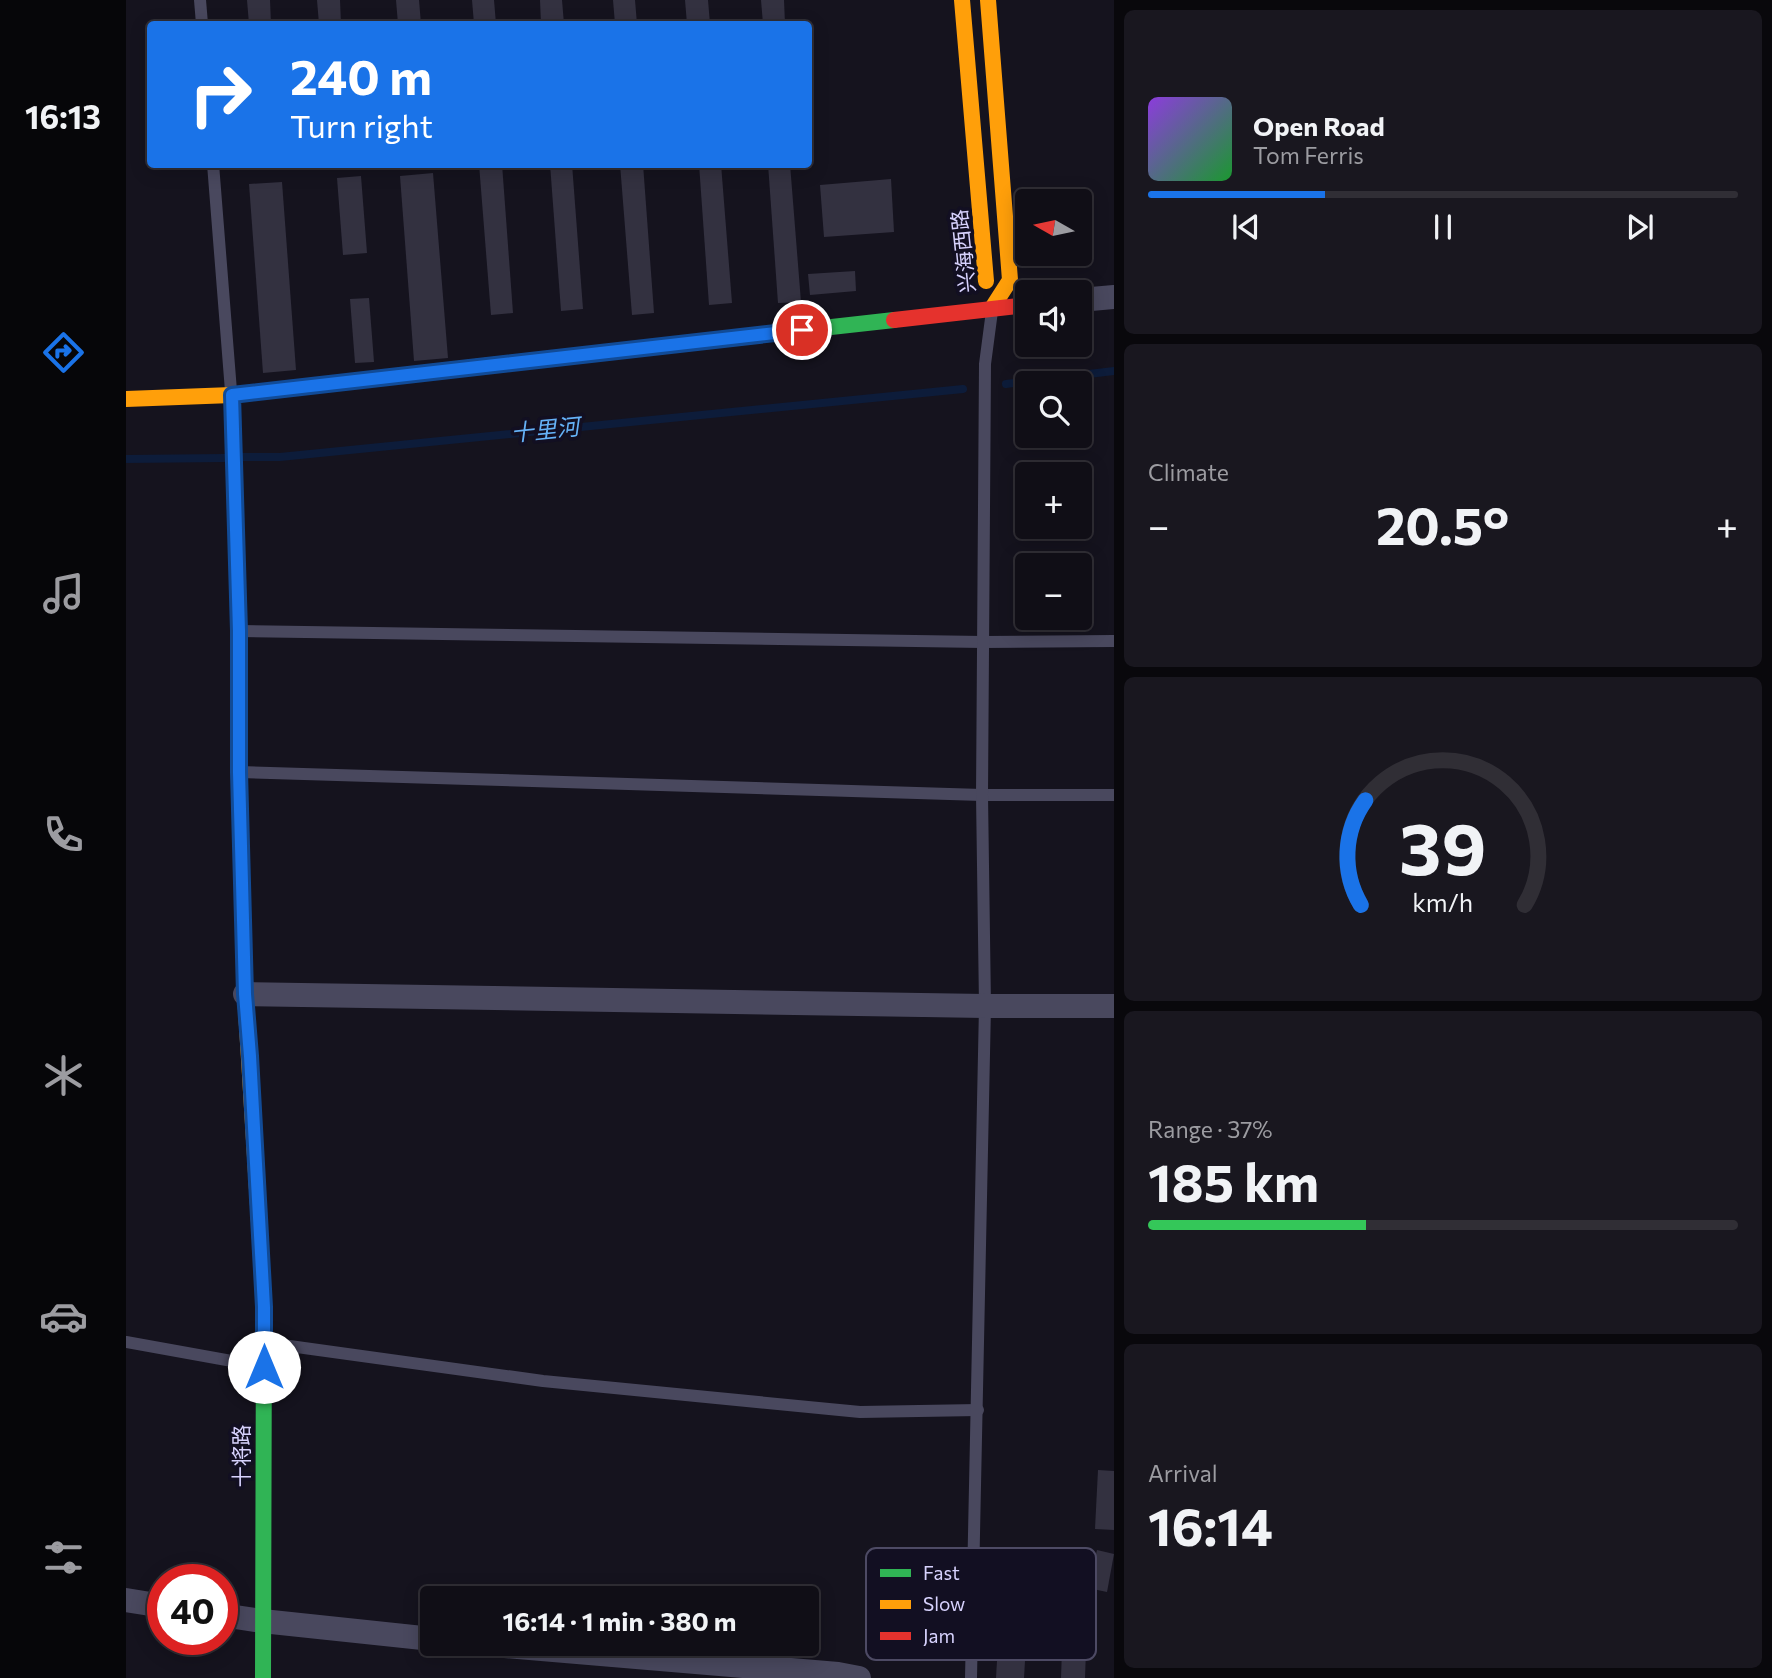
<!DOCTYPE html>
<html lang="en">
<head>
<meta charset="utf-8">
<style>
	body { margin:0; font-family:Commissioner,"Noto Sans SC",sans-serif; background:#19171f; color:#f1f3f6; height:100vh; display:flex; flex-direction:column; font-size:26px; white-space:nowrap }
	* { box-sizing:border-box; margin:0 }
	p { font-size:23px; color:#9c9ca1 }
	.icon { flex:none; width:38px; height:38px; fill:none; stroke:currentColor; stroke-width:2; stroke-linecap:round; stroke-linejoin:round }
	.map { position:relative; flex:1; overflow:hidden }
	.sheet { display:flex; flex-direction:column; gap:10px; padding:10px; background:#09080c; width:658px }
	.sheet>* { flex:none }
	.guide { position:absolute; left:21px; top:21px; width:665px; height:147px; border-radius:7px; box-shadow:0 4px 18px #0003,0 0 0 2px #302e35; background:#1a73e8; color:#fff; overflow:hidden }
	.needle { width:46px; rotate:279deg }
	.tools { position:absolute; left:889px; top:189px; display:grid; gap:14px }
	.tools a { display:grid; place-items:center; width:77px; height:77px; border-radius:7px; background:#100e16; box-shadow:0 4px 18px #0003,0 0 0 2px #302e35; font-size:35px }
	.speed { position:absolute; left:21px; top:1564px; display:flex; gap:14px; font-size:35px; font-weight:700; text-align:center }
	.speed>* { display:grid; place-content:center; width:91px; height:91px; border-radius:50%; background:#100e16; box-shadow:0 4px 18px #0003,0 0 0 2px #302e35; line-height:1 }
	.speed .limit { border:10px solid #d22; background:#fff; color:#111 }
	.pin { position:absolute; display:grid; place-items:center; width:60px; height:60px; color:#fff; margin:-30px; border:4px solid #fff; border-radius:50%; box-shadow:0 2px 7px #0007 }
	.me { position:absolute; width:77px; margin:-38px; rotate:0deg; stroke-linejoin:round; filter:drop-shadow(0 0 5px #0008) }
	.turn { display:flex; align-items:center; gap:24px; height:147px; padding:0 28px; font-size:32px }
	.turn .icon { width:91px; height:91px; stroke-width:2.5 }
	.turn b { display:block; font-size:49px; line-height:60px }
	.big { font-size:52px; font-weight:700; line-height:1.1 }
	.sheet .tile { flex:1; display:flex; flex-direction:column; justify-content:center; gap:10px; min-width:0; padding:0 24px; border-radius:10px; background:#19171f }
	.sheet .dial { align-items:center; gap:0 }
	.dial svg { height:182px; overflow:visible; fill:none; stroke:#302e35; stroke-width:7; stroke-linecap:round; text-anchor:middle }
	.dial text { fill:#f1f3f6; stroke:none }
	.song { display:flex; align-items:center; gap:21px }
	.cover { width:84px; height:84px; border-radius:10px; background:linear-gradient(135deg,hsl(270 70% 55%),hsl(130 70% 35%)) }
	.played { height:7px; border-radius:4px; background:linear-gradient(90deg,#1a73e8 30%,#302e35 30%) }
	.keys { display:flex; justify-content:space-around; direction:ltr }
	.heat { display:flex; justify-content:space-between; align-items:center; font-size:38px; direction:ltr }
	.charge { height:10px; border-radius:5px; background:linear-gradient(90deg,#34c759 37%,#302e35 0) }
	.trip { position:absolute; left:294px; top:1586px; width:399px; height:70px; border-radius:7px; background:#100e16; box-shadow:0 4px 18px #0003,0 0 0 2px #302e35; font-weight:700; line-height:70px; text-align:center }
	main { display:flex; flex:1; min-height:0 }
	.dock { display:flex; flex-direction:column; width:126px; justify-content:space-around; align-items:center; background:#060609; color:#9c9ca1 }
	.dock .icon { width:49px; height:49px }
	.dock .active { color:#1a73e8 }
	.dock b { font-size:32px; color:#f1f3f6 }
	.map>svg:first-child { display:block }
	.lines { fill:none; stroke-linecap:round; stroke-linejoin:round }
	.stream { stroke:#0d1c3a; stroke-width:8 }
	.building { fill:#333140 }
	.lane { stroke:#49485e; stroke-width:12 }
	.street { stroke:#49485e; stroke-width:24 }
	.fast { stroke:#30b455; stroke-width:16 }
	.slow { stroke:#ff9f0a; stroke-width:16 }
	.jam { stroke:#e5322d; stroke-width:16 }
	.route-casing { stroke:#114b97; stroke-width:18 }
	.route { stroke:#1a73e8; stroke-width:12 }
	.labels { text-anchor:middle; stroke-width:7; stroke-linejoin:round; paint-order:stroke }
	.street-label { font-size:21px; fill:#d7d2fd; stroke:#120f22 }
	.water-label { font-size:23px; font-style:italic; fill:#65b2f7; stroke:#120f22 }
	.key { fill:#120f22; stroke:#4d4a64; stroke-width:2 }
	.key-label { font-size:19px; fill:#d7d2fd }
</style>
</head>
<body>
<main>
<nav class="dock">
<b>16:13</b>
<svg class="icon active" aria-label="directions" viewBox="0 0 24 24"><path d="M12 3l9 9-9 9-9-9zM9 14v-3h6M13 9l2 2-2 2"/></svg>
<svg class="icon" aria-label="music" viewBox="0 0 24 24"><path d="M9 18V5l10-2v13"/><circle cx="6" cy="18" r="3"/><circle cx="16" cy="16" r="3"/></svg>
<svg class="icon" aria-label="phone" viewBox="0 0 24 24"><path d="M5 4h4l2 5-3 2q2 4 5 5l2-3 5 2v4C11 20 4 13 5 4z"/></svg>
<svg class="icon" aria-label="climate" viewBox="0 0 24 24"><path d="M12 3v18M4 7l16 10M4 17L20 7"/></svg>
<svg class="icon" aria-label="car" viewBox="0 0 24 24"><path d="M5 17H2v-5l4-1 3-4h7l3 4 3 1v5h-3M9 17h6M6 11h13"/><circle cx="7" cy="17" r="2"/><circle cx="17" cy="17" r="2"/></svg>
<svg class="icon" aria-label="filters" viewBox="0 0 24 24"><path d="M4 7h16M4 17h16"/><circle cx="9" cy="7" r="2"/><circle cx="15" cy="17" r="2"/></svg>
</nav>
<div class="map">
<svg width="988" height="1678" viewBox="0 0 988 1678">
	<rect width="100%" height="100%" fill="#15131e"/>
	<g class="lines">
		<g class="stream">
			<polyline points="880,384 988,371"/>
			<polyline points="115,457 154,457 837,389"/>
			<polyline points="0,459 99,458"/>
		</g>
	</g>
	<g class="building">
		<polygon points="121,0 144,0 145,24 123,24"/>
		<polygon points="191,0 214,0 215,24 193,24"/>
		<polygon points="270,0 293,0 295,24 272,24"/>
		<polygon points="346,0 368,0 370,24 348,24"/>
		<polygon points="414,0 436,0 438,24 415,24"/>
		<polygon points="487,0 509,0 511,24 489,24"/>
		<polygon points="559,0 582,0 584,24 561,24"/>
		<polygon points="635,0 658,0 659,24 637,24"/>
		<polygon points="353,164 376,164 387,313 365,315"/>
		<polygon points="424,164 446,164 457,309 435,311"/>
		<polygon points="494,164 517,164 528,313 506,315"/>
		<polygon points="573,164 595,164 606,303 583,305"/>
		<polygon points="642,164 664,164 675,302 652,303"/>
		<polygon points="307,173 322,358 288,361 274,176"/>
		<polygon points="235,176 241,253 217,255 211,178"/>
		<polygon points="765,179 768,232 698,237 694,185"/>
		<polygon points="156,182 170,370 137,373 123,184"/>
		<polygon points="729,271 730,291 684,295 682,274"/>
		<polygon points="243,298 248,362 229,363 224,299"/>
		<polygon points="972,1470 988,1471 988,1530 969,1529"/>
		<polygon points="971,1550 988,1554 981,1592 962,1588"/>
		<polygon points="875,1591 903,1593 898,1678 870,1678"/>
		<polygon points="936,1649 960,1650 959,1678 935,1678"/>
	</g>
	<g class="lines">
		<g class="lane">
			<polyline points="74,0 76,24"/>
			<polyline points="87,164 105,391"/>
			<polyline points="113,631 857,642 988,641"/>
			<polyline points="114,772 856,795 988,795"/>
			<polyline points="0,1342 134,1366"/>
			<polyline points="142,1343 417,1381 734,1412 852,1410"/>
			<polyline points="845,1678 859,1006 856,795 859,364 866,311"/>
		</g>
		<g class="street">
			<polyline points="954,300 988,297"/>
			<polyline points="119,994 859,1006 988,1006"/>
			<polyline points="0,1600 37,1606"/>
			<polyline points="96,1615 136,1621 306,1639"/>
			<polyline points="343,1643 712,1674 733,1678"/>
		</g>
		<g class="fast">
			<polyline points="367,365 768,320"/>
			<polyline points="106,395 113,631 113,772 116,883"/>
			<polyline points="133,1222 138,1307 137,1678"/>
		</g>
		<g class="slow">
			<polyline points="836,0 860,281"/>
			<polyline points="862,0 884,280 866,308"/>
			<polyline points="0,399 106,395 367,365"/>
			<polyline points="116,883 119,994 133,1222"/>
		</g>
		<polyline class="jam" points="768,320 901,305"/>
	</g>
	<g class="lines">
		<g class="route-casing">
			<polyline id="route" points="138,1367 138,1307 124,1056 119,994 113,772 113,631 106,395 676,330"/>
		</g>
		<use href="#route" class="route"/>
	</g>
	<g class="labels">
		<g class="street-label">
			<text transform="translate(838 251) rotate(-96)" y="7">兴海西路</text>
			<text transform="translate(116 1456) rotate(-90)" y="7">十将路</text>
		</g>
		<g class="water-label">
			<text transform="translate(419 430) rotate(-6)" y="8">十里河</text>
		</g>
	</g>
	<rect x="740" y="1548" width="230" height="112" rx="10" class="key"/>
	<rect x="754" y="1569" width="31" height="8" fill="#30b455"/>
	<rect x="754" y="1600" width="31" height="9" fill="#ff9f0a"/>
	<rect x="754" y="1632" width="31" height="8" fill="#e5322d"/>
	<g class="key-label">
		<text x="797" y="1580">Fast</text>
		<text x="797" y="1611">Slow</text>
		<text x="797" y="1643">Jam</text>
	</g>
</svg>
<div class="tools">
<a><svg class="needle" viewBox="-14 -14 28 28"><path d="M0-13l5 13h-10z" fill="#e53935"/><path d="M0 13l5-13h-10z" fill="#9c9ca1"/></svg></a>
<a><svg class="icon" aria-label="sound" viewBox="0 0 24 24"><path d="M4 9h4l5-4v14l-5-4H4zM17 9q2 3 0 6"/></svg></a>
<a><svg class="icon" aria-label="search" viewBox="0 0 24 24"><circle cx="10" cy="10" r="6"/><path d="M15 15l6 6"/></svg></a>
<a>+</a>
<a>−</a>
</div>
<div class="speed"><div class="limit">40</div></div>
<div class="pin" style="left:676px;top:330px;background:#d93025"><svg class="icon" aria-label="arrive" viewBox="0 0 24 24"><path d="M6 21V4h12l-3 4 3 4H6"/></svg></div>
<svg class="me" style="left:138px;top:1367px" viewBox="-20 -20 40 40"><circle r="19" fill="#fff"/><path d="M0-13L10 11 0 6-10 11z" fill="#1a73e8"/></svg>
<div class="trip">16:14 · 1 min · 380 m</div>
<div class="guide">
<div class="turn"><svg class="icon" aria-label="right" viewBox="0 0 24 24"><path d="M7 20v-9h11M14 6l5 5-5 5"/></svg><div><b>240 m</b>Turn right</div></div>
</div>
</div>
<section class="sheet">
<div class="tile">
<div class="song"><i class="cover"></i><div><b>Open Road</b><p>Tom Ferris</p></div></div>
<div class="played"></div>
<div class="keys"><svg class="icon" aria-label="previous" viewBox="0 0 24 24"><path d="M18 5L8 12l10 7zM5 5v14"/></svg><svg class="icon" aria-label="pause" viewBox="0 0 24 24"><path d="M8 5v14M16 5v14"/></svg><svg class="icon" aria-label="next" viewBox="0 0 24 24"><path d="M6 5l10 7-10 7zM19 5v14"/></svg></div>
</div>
<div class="tile"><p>Climate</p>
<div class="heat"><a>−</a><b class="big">20.5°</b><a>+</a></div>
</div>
<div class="tile dial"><svg viewBox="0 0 100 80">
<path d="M14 69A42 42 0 1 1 86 69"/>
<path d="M14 69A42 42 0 0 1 16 23" stroke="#1a73e8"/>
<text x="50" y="56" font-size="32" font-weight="700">39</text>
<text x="50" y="72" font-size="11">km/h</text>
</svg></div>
<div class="tile"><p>Range · 37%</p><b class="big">185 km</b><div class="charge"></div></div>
<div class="tile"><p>Arrival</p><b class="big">16:14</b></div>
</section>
</main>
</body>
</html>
